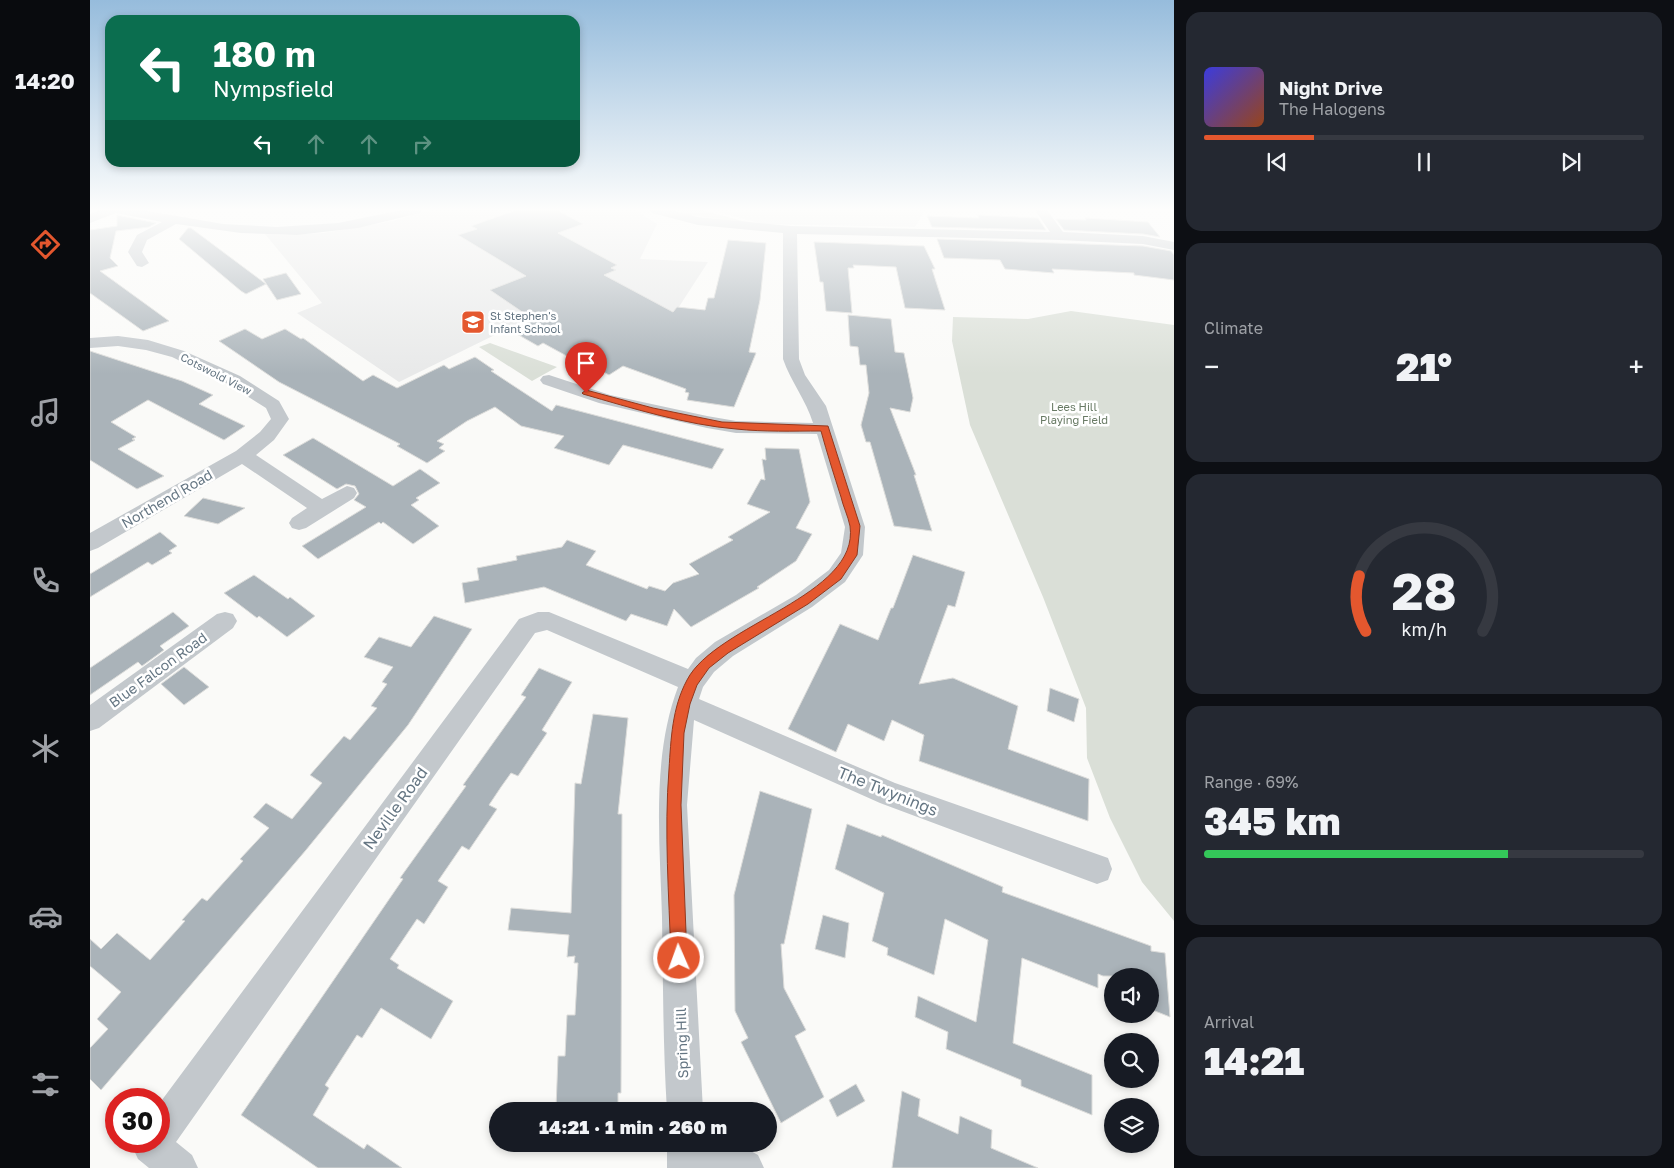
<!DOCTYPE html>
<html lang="en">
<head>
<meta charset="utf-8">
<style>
	body { margin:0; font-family:"Golos Text",sans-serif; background:#242831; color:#f1f3f6; height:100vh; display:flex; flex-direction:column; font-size:19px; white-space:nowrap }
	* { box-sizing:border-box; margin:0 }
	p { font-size:16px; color:#9ea1a6 }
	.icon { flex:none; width:28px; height:28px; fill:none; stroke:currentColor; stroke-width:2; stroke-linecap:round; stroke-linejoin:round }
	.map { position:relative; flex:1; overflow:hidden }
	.sheet { display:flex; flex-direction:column; gap:12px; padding:12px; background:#0d0f14; width:500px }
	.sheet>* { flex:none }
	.guide { position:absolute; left:15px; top:15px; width:475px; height:152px; border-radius:15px; box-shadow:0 2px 8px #0003; background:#0b6e4f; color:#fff; overflow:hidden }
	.buttons { position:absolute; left:1014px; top:968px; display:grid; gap:10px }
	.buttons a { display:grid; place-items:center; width:55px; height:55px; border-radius:50%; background:#171b24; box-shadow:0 2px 8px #0003; font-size:25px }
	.speed { position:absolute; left:15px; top:1088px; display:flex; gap:10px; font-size:25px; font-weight:700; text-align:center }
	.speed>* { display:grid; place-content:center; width:65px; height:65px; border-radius:50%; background:#171b24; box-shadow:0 2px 8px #0003; line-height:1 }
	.speed .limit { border:8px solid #d22; background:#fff; color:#111 }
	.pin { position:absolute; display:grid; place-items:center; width:42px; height:42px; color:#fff; margin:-51px -21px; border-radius:50% 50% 50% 0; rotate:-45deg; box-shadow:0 0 5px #0007 }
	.pin .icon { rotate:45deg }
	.me { position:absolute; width:55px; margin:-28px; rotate:358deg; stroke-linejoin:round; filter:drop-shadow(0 0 4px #0008) }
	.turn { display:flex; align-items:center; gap:18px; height:105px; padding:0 25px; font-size:22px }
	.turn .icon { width:65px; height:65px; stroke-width:2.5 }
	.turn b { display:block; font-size:35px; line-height:42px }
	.lanes { display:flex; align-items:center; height:48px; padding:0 25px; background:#0003; justify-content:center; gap:25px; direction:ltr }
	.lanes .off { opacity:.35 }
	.big { font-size:38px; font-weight:800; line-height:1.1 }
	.sheet .tile { flex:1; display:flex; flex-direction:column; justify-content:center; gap:8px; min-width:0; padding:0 18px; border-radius:15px; background:#242831 }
	.sheet .dial { align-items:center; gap:0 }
	.dial svg { height:130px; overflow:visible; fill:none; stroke:#363941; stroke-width:7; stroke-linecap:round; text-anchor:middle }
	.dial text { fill:#f1f3f6; stroke:none }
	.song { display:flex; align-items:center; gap:15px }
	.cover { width:60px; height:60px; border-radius:8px; background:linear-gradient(135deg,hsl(240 70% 55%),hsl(20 70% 35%)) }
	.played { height:5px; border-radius:2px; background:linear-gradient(90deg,#e4572e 25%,#363941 25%) }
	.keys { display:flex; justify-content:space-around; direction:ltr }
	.heat { display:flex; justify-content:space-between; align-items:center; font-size:28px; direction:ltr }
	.charge { height:8px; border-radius:4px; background:linear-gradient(90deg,#34c759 69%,#363941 0) }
	.trip { position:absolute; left:399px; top:1102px; width:288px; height:50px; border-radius:25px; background:#171b24; box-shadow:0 2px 8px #0003; font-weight:800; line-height:50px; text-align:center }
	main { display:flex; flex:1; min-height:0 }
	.menu { display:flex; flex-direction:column; width:90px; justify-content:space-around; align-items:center; background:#090b0e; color:#9ea1a6 }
	.menu .icon { width:35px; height:35px }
	.menu .selected { color:#e4572e }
	.menu b { font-size:22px; color:#f1f3f6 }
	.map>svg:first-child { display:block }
	.built { fill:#e8e9e9 }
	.green { fill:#dadfd7 }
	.building { fill:#aab3b9; stroke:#dcdcda }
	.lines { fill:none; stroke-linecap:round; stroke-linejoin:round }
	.minor { fill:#c3c8cc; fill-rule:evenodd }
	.route { fill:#e4572e; stroke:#94391e }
	.labels { text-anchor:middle; stroke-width:5; stroke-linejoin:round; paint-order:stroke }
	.far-poi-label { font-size:11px; fill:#657683; stroke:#fff; text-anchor:start }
	.far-street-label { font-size:11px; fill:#657683; stroke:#fff }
	.far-park-label { font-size:11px; fill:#687a64; stroke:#fff }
	.street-label { font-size:14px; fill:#657683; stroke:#fff }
	.near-street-label { font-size:16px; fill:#657683; stroke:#fff }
</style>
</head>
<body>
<main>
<nav class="menu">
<b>14:20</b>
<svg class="icon selected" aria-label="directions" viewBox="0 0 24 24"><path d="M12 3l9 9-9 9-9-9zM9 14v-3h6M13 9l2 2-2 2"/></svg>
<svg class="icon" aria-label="music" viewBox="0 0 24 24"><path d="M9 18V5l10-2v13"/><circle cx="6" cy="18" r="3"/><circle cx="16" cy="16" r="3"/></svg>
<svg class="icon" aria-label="phone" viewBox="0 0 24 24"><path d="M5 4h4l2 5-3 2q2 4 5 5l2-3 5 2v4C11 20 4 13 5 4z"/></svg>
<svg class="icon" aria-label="climate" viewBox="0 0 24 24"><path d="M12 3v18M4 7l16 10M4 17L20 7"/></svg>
<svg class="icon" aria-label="car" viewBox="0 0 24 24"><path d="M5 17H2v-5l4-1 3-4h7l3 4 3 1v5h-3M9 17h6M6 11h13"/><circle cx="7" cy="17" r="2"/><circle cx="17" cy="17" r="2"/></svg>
<svg class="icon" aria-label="filters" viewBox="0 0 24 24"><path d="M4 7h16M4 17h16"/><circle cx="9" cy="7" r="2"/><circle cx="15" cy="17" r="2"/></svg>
</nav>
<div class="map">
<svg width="1084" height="1168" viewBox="0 0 1084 1168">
	<rect width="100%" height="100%" fill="#fafaf8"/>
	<g class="built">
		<polygon points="340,210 545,210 567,224 550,259 618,262 583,316 476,300 309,382 207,313 232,303 175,234 197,235 234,233 303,221"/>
		<polygon points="621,210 835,210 825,227 673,224"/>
	</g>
	<g class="green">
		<polygon points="586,210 612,210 656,222 590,214 591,211"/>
		<polygon points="981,311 1084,325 1084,921 1052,882 1020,818 997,758 996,708 953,597 880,425 862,341 863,317 938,319"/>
		<polygon points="400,343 467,367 442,381 389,347"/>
	</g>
	<g class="building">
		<polygon points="426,210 467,210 493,224 468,233 527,265 521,268 526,270 514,275 583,312 587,307 615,310 618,298 624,298 638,240 676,243 670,300 659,352 666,353 644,407 597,400 599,393 595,392 596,389 533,366 519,375 490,359 486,361 453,343 448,346 427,334 428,333 423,330 444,320 400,290 436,276 368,235 387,229 381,226"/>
		<polygon points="27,215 66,223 59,227 26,231 20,258 28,266 10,271 79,321 53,331 0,293 0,230 27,226"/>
		<polygon points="888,215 948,218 956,230 842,227 837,216 889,218"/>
		<polygon points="995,218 1058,222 1070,237 1053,234 974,230 966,219 996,220"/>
		<polygon points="98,228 101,228 176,284 156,294 151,291 89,239"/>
		<polygon points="847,239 1053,246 1081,251 1084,255 1084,280 1044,275 1044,273 962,269 964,273 915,269 910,260 854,258"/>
		<polygon points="724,242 834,246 845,269 842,269 855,310 815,308 806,267 763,265 764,268 758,268 762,313 736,311 733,282 730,282"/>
		<polygon points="196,273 211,294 187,300 173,279"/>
		<polygon points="758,315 801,319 805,352 814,353 823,398 820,412 800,408 826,475 824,475 842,531 804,526 780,442 776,442 771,425 779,393 776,365 770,365 768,347 760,346"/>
		<polygon points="155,329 172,339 195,329 211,339 213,338 273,381 283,375 307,388 354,365 359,369 385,357 404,370 401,371 462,411 466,405 634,449 622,469 533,445 519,465 464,448 474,436 431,426 405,407 377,421 347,441 354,444 349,448 355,451 337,463 307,446 310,444 189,382 129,341"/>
		<polygon points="0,351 92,381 123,395 109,404 155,426 134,440 58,400 21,422 46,437 42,439 45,440 28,449 74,476 47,489 0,460"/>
		<polygon points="223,438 303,486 330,469 350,483 326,498 329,500 321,505 349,526 323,544 293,522 291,524 289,522 228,559 212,546 276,507 264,500 269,494 265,486 256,484 247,489 193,455"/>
		<polygon points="675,448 709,449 720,502 706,528 722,534 706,561 667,587 669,588 601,627 584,609 577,626 541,614 536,621 454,587 375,603 372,583 389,580 387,568 427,560 426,556 472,547 477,540 506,551 496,565 557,589 559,586 575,591 583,583 609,574 599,564 643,540 638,537 680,512 657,504 671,479 675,480 672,459 676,460"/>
		<polygon points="113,498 155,508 128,524 94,516"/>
		<polygon points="70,532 87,546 79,551 82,553 62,565 58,562 0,597 0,574"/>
		<polygon points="823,555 875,572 865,607 858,605 829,684 863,678 928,706 918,749 999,779 998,821 829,761 834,735 802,720 794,741 758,724 746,752 698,729 750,624 788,640 801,608 803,608"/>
		<polygon points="164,575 198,599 200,597 225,616 197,637 169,616 167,618 134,593"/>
		<polygon points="83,612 99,626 70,646 74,650 52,666 48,662 0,695 0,668"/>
		<polygon points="344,616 382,629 318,725 216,850 11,1090 0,1079 0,1048 18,1029 7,1019 31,992 0,966 0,939 11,949 27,933 60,960 95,921 92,920 112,898 117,901 153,861 150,859 179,828 163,817 176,803 202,819 232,783 220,775 254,736 260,740 287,708 281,706 297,684 292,682 303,667 274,657 289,637 321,647"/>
		<polygon points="94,667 119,687 94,705 71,684"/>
		<polygon points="449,668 482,682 452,730 457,733 428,776 421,773 411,787 399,805 407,809 379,850 372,846 348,881 358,887 334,924 327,919 300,959 309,965 307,968 363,1001 341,1039 291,1008 272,1038 267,1035 235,1085 239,1088 223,1115 274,1149 277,1144 312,1168 228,1168 151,1115 313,879 310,878 376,786 373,785 436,697 431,695"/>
		<polygon points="960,688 989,699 984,722 957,711"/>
		<polygon points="503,714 538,718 528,814 532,814 531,1093 528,1093 528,1108 466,1109 468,1056 475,1056 477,1015 485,1015 488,963 484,963 485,956 477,957 479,935 418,930 421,908 481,913 485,783 491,784"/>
		<polygon points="670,791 722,809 694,944 691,944 694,988 716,1030 705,1036 734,1097 691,1123 651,1042 658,1038 645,1011 644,895"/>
		<polygon points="757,824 791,837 792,835 913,887 912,892 1061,946 1061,951 1075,953 1080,1017 1060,1009 1060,976 1013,976 1008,974 1008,988 932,958 923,1043 1002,1075 1002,1115 931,1086 931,1080 856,1049 858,1032 825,1017 828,996 886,1022 898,940 855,919 844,975 797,955 798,948 782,941 794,893 745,869"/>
		<polygon points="733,915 759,923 755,958 725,949"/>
		<polygon points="766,1084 775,1101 747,1117 739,1100"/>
		<polygon points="812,1091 830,1099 828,1116 868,1134 870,1116 902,1130 901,1148 948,1168 802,1168"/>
	</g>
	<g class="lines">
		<g class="minor">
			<polygon points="10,210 52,210 133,224 187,227 248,223 312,210 332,210 330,213 268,228 207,235 151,233 86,224 57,240 52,252 59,263 52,267 47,266 38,252 47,235 72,222 26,213 0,223 0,214"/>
			<path d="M560 210H582L608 217 700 226 960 232 945 210H957L973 232 1053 236 1084 242V250L1053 244 969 240 707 234 709 359 715 375 736 406 775 527 773 555 755 582 722 607 643 656 624 672 613 687 609 699 805 783 1018 858 1022 869 1018 880 1007 884 790 803 604 720 597 805 613 1111H577C573 1047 573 982 572 917 570 843 561 758 588 687L457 630 445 633 86 1142 102 1155 108 1168H59L48 1159 42 1146 44 1141H69V1104L429 619 448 612H459L598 669 606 658 625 642 706 595 739 570 751 553 755 527 727 434 646 433 617 428 509 403 453 384 450 380 453 376 459 375 520 395 617 416 646 421 723 423C716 400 701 382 693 359V233L608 225 562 213Z"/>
			<polygon points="28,336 58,340 94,351 150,376 189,401 199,419 184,440 166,455 232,499 257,486 264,488 267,493 264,498 216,528 209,530 202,528 199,523 202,518 217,508 152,464 8,548 0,551 0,533 146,451 170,432 181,419 176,408 138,384 82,357 56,350 28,346 0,348 0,338"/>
			<polygon points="135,612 143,614 147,621 143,628 9,728 0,731 0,705 127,614"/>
			<polygon points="577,1144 648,1144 668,1155 674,1168 577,1168"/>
		</g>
	</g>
	<linearGradient id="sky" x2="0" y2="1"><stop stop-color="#96bcdc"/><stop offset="0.56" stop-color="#fdfdfc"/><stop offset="1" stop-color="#fdfdfc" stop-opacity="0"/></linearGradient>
	<rect width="1084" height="374" fill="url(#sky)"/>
	<path class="route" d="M496 390 563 408 632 422 738 426 770 526 767 555 751 579 718 604 638 653 619 668 607 685 600 704 594 733 591 805 597 958 595 964 589 966 583 964 581 958C579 895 574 832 579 769 581 739 582 708 597 680 626 624 770 596 760 526 758 516 753 506 751 497 744 475 737 453 731 431 703 431 674 432 646 429 597 425 541 408 493 394L492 393Z"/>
	<defs>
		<g id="school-square" transform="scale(1.25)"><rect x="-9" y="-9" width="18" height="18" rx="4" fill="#e4572e" stroke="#fff"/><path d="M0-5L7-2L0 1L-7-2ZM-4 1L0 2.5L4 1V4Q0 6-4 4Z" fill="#fff"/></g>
	</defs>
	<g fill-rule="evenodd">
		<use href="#school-square" x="383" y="322"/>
	</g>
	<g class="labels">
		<g class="far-poi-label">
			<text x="400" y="320">St Stephen's<tspan x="400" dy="13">Infant School</tspan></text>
		</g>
		<g class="far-street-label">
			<text transform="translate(126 374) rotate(27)" y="4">Cotswold View</text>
		</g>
		<g class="far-park-label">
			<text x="984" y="411">Lees Hill<tspan x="984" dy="13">Playing Field</tspan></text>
		</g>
		<g class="street-label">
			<text transform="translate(77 499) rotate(-30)" y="5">Northend Road</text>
			<text transform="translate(68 670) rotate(-36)" y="5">Blue Falcon Road</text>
			<text transform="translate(592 1043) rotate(-92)" y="5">Spring Hill</text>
		</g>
		<g class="near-street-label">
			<text transform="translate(798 791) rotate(22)" y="6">The Twynings</text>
			<text transform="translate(305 808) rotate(-54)" y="6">Neville Road</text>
		</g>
	</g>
</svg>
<div class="buttons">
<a><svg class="icon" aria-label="sound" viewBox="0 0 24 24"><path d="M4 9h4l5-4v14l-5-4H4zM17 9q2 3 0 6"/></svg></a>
<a><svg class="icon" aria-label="search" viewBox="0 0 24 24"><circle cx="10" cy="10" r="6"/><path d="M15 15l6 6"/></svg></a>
<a><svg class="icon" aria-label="layers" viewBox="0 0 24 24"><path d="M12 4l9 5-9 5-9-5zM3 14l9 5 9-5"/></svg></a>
</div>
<div class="speed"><div class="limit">30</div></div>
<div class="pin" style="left:496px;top:393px;background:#d93025"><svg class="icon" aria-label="arrive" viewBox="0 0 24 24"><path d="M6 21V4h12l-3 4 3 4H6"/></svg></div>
<svg class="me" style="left:589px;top:958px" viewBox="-20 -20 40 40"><circle r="17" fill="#e4572e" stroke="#fff" stroke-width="3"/><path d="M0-11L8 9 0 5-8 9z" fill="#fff"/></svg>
<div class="trip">14:21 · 1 min · 260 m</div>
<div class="guide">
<div class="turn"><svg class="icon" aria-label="left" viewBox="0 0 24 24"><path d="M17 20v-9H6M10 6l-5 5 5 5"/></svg><div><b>180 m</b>Nympsfield</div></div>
<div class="lanes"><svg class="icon" aria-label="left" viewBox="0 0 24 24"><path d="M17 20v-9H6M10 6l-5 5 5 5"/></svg><svg class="icon off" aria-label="ahead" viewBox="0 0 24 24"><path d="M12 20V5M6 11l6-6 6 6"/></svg><svg class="icon off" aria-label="ahead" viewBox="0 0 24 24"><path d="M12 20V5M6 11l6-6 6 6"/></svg><svg class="icon off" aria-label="right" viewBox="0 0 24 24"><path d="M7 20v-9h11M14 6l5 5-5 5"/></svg></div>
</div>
</div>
<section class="sheet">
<div class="tile">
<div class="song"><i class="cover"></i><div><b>Night Drive</b><p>The Halogens</p></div></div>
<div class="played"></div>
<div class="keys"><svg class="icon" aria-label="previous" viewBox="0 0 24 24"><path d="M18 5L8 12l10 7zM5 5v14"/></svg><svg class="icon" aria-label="pause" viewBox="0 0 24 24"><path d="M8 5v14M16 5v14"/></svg><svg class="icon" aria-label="next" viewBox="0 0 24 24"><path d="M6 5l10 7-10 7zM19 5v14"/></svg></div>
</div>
<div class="tile"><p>Climate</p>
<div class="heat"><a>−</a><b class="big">21°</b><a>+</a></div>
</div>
<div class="tile dial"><svg viewBox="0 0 100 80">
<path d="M14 69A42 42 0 1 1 86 69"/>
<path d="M14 69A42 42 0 0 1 10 35" stroke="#e4572e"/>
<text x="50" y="56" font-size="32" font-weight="700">28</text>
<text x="50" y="72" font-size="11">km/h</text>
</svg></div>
<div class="tile"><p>Range · 69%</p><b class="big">345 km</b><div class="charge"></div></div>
<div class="tile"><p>Arrival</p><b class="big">14:21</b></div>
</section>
</main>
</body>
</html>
